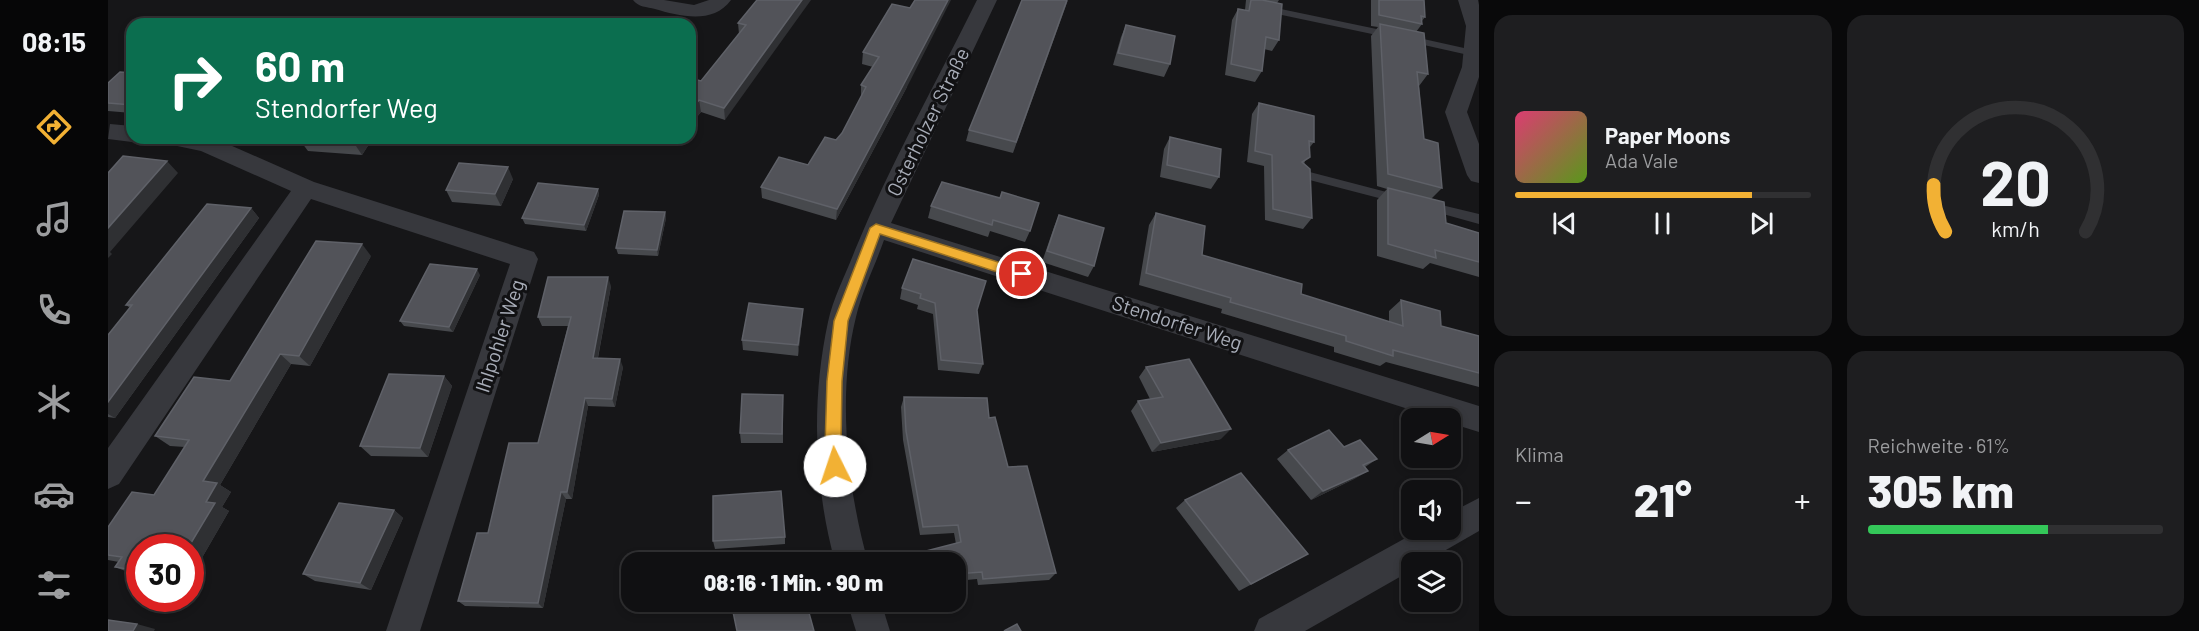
<!DOCTYPE html>
<html lang="de">
<head>
<meta charset="utf-8">
<style>
	body { margin:0; font-family:Barlow,sans-serif; background:#1e1e20; color:#f1f3f6; height:100vh; display:flex; flex-direction:column; font-size:22px; white-space:nowrap }
	* { box-sizing:border-box; margin:0 }
	p { font-size:20px; color:#9c9d9f }
	.icon { flex:none; width:33px; height:33px; fill:none; stroke:currentColor; stroke-width:2; stroke-linecap:round; stroke-linejoin:round }
	.map { position:relative; flex:1; overflow:hidden }
	.panel { display:flex; flex-direction:column; gap:15px; padding:15px; background:#09090a; width:720px }
	.panel>* { flex:none }
	.hud { position:absolute; left:18px; top:18px; width:570px; height:126px; border-radius:18px; box-shadow:0 3px 9px #0003,0 0 0 2px #303032; background:#0b6e4f; color:#fff; overflow:hidden }
	.needle { width:39px; rotate:79deg }
	.tools { position:absolute; left:1293px; top:408px; display:grid; gap:12px }
	.tools a { display:grid; place-items:center; width:60px; height:60px; border-radius:12px; background:#101012; box-shadow:0 3px 9px #0003,0 0 0 2px #303032; font-size:30px }
	.speed { position:absolute; left:18px; top:534px; display:flex; gap:12px; font-size:30px; font-weight:700; text-align:center }
	.speed>* { display:grid; place-content:center; width:78px; height:78px; border-radius:50%; background:#101012; box-shadow:0 3px 9px #0003,0 0 0 2px #303032; line-height:1 }
	.speed .limit { border:9px solid #d22; background:#fff; color:#111 }
	.pin { position:absolute; display:grid; place-items:center; width:51px; height:51px; color:#fff; margin:-26px; border:3px solid #fff; border-radius:50%; box-shadow:0 2px 6px #0007 }
	.me { position:absolute; width:66px; margin:-33px; rotate:356deg; stroke-linejoin:round; filter:drop-shadow(0 0 4px #0008) }
	.turn { display:flex; align-items:center; gap:21px; height:126px; padding:0 30px; font-size:27px }
	.turn .icon { width:78px; height:78px; stroke-width:2.5 }
	.turn b { display:block; font-size:42px; line-height:51px }
	.big { font-size:45px; font-weight:800; line-height:1.1 }
	.panel .widget { flex:1; display:flex; flex-direction:column; justify-content:center; gap:9px; min-width:0; padding:0 21px; border-radius:18px; background:#1e1e20 }
	.panel .dial { align-items:center; gap:0 }
	.dial svg { height:156px; overflow:visible; fill:none; stroke:#303032; stroke-width:7; stroke-linecap:round; text-anchor:middle }
	.dial text { fill:#f1f3f6; stroke:none }
	.song { display:flex; align-items:center; gap:18px }
	.cover { width:72px; height:72px; border-radius:9px; background:linear-gradient(135deg,hsl(340 70% 55%),hsl(90 70% 35%)) }
	.played { height:6px; border-radius:3px; background:linear-gradient(90deg,#f2b134 80%,#303032 80%) }
	.keys { display:flex; justify-content:space-around; direction:ltr }
	.heat { display:flex; justify-content:space-between; align-items:center; font-size:33px; direction:ltr }
	.charge { height:9px; border-radius:4px; background:linear-gradient(90deg,#34c759 61%,#303032 0) }
	.panel .tiles { flex:1; display:grid; gap:15px; grid-template-columns:repeat(2,1fr) }
	.trip { position:absolute; left:513px; top:552px; width:345px; height:60px; border-radius:18px; background:#101012; box-shadow:0 3px 9px #0003,0 0 0 2px #303032; font-weight:800; line-height:60px; text-align:center }
	main { display:flex; flex:1; min-height:0 }
	.dock { display:flex; flex-direction:column; width:108px; justify-content:space-around; align-items:center; background:#060607; color:#9c9d9f }
	.dock .icon { width:42px; height:42px }
	.dock .on { color:#f2b134 }
	.dock b { font-size:27px; color:#f1f3f6 }
	.map>svg:first-child { display:block }
	.lines { fill:none; stroke-linecap:round; stroke-linejoin:round }
	.lane { fill:#37383d; fill-rule:evenodd }
	.street { fill:#37383d; fill-rule:evenodd }
	.wall { fill:#47494d }
	.shaded-wall { fill:#2f3033 }
	.building { fill:#525359; stroke:#5f6168; stroke-width:1.5 }
	.route { fill:#f2b134; stroke:#9d7322; stroke-width:1.5 }
	.labels { text-anchor:middle; stroke-width:6; stroke-linejoin:round; paint-order:stroke }
	.street-label { font-size:20px; fill:#a8adb8; stroke:#111113 }
</style>
</head>
<body>
<main>
<nav class="dock">
<b>08:15</b>
<svg class="icon on" aria-label="directions" viewBox="0 0 24 24"><path d="M12 3l9 9-9 9-9-9zM9 14v-3h6M13 9l2 2-2 2"/></svg>
<svg class="icon" aria-label="music" viewBox="0 0 24 24"><path d="M9 18V5l10-2v13"/><circle cx="6" cy="18" r="3"/><circle cx="16" cy="16" r="3"/></svg>
<svg class="icon" aria-label="phone" viewBox="0 0 24 24"><path d="M5 4h4l2 5-3 2q2 4 5 5l2-3 5 2v4C11 20 4 13 5 4z"/></svg>
<svg class="icon" aria-label="climate" viewBox="0 0 24 24"><path d="M12 3v18M4 7l16 10M4 17L20 7"/></svg>
<svg class="icon" aria-label="car" viewBox="0 0 24 24"><path d="M5 17H2v-5l4-1 3-4h7l3 4 3 1v5h-3M9 17h6M6 11h13"/><circle cx="7" cy="17" r="2"/><circle cx="17" cy="17" r="2"/></svg>
<svg class="icon" aria-label="filters" viewBox="0 0 24 24"><path d="M4 7h16M4 17h16"/><circle cx="9" cy="7" r="2"/><circle cx="15" cy="17" r="2"/></svg>
</nav>
<div class="map">
<svg width="1371" height="631" viewBox="0 0 1371 631">
	<rect width="100%" height="100%" fill="#161618"/>
	<g class="lines">
		<g class="lane">
			<polygon points="1158,6 1283,32 1288,35 1283,38 1155,11 1155,7"/>
			<polygon points="1302,36 1365,50 1370,53 1365,56 1298,41 1297,39"/>
			<polygon points="1194,170 1290,195 1296,199 1290,203 1190,177 1188,174"/>
			<polygon points="1321,202 1371,214 1371,224 1317,209 1315,206 1317,203"/>
		</g>
		<g class="street">
			<path d="M525 0H556L586 5 601 0H623C605 25 571 16 547 9 539 7 530 7 525 0Z"/>
			<path d="M869 0H889L783 223 1371 406V432L1342 423V418H1328L776 240C767 266 754 291 748 317 729 393 739 488 760 562H727C706 486 703 400 720 322 725 298 738 274 747 250 782 164 828 83 869 0Z"/>
			<polygon points="1350,0 1370,0 1371,5 1371,77 1359,112 1371,144 1371,183 1363,181 1359,175 1337,112 1354,67 1358,26"/>
			<polygon points="2,124 24,126 24,138 33,138 24,142 0,139"/>
			<polygon points="52,138 106,138 206,182 426,252 430,259 312,631 278,631 402,264 203,199 11,484 0,489 0,448 183,191 93,151 55,143"/>
			<polygon points="1371,498 1371,531 1317,562 1304,562 1304,570 1197,631 1146,631 1151,619 1312,530 1342,530 1342,513"/>
			<polygon points="739,602 773,602 782,631 748,631"/>
		</g>
	</g>
	<g class="wall">
		<polygon points="649,0 617,120 593,112 583,124 582,123 582,78 593,81 631,34 630,23"/>
		<polygon points="960,0 905,153 858,141 861,130"/>
		<polygon points="1138,0 1171,0 1169,3 1171,40 1164,51 1156,49 1154,71 1147,82 1117,75 1124,20 1130,9 1137,10"/>
		<polygon points="1263,0 1316,0 1317,17 1314,21 1314,24 1308,32 1320,74 1311,86 1316,139 1334,188 1323,199 1338,223 1371,233 1371,277 1322,263 1315,269 1269,256 1269,200 1279,189 1269,186 1263,36 1270,27 1263,26"/>
		<polygon points="784,4 799,87 728,220 654,198 653,187 700,165 728,140 734,133 753,97 753,85 765,67 754,64 755,52"/>
		<polygon points="1018,25 1062,64 1056,77 1005,65 1013,37"/>
		<polygon points="24,73 24,113 0,111 0,83"/>
		<polygon points="1151,103 1206,142 1202,147 1196,164 1204,218 1195,229 1157,220 1156,166 1139,162 1144,114"/>
		<polygon points="1062,137 1111,177 1103,189 1052,177 1056,149"/>
		<polygon points="265,138 254,155 200,151 191,139"/>
		<polygon points="405,179 393,206 344,202 338,190"/>
		<polygon points="490,189 491,195 478,231 417,224 414,218"/>
		<polygon points="892,198 922,231 917,242 882,231 880,237 820,218 823,206"/>
		<polygon points="143,208 151,218 7,418 0,417 0,335 22,308 18,305"/>
		<polygon points="557,212 558,218 550,256 510,254 508,248"/>
		<polygon points="1048,213 1094,255 1193,294 1281,322 1281,311 1293,300 1333,326 1371,336 1371,387 1278,362 1272,366 1226,352 1226,347 1113,313 1114,309 1031,285 1041,225"/>
		<polygon points="951,215 986,266 980,277 934,262 946,227"/>
		<polygon points="263,256 202,366 183,364 112,485 123,492 114,507 121,511 84,575 82,574 82,548 32,548 32,575 25,574 7,567 11,562 0,560 0,527 46,495 77,447 62,446 47,436 122,381"/>
		<polygon points="372,275 345,332 296,326 292,321"/>
		<polygon points="503,286 490,358 515,367 507,407 480,406 464,499 458,499 435,608 357,606 350,601 380,533 430,443 460,326 434,326 430,317"/>
		<polygon points="794,288 869,310 875,364 871,374 830,370 825,314 809,309 810,305 792,299"/>
		<polygon points="694,320 690,356 635,350 634,340"/>
		<polygon points="1038,367 1113,439 1044,452 1023,411 1030,401 1042,399 1031,377"/>
		<polygon points="336,376 344,386 320,457 263,456 252,446"/>
		<polygon points="675,395 675,443 633,443 632,433"/>
		<polygon points="796,397 881,418 900,467 948,573 941,580 870,585 869,579 848,581 848,562 812,562 811,560 814,552 848,544 846,533 812,535 795,440 793,407"/>
		<polygon points="1236,447 1269,459 1257,467 1260,471 1246,479 1203,500 1169,459 1180,450"/>
		<polygon points="1077,500 1200,554 1131,591 1068,508"/>
		<polygon points="286,510 295,518 263,590 207,581 195,574"/>
		<polygon points="677,537 677,544 607,549 605,541"/>
	</g>
	<g class="shaded-wall">
		<polygon points="694,0 703,0 617,120 616,108"/>
		<polygon points="840,0 843,0 799,87 728,220 729,209"/>
		<polygon points="591,100 593,112 583,124 582,111"/>
		<polygon points="250,138 265,138 254,155 246,143"/>
		<polygon points="59,161 70,173 2,252 4,254 0,258 0,228"/>
		<polygon points="400,167 405,179 393,206 387,194"/>
		<polygon points="490,189 491,195 478,231 476,225"/>
		<polygon points="143,208 151,218 7,418 0,414 0,402"/>
		<polygon points="557,212 558,218 550,256 549,250"/>
		<polygon points="254,244 263,256 202,366 191,356"/>
		<polygon points="369,269 372,275 345,332 341,327"/>
		<polygon points="500,277 503,286 488,367 485,358"/>
		<polygon points="695,309 694,320 690,356 690,345"/>
		<polygon points="172,354 183,364 112,485 123,492 114,507 121,511 84,575 82,574 82,548 80,548 98,502 95,481"/>
		<polygon points="512,359 515,367 507,407 504,399"/>
		<polygon points="336,376 344,386 320,457 312,448"/>
		<polygon points="477,398 480,406 464,499 459,492"/>
		<polygon points="1123,429 1113,439 1044,452 1053,443"/>
		<polygon points="1260,471 1246,479 1203,500 1215,491"/>
		<polygon points="453,492 458,499 435,608 430,603"/>
		<polygon points="286,510 295,518 263,590 252,583"/>
		<polygon points="29,624 47,629 46,631 25,631"/>
	</g>
	<g class="building">
		<polygon points="649,0 694,0 616,108 591,100 582,111 582,78 593,81 638,25 630,23"/>
		<polygon points="807,0 840,0 800,76 729,209 653,187 671,157 700,165 717,137 728,140 734,133 758,87 753,85 771,57 755,52 784,4 802,8"/>
		<polygon points="914,0 959,0 908,142 861,130"/>
		<polygon points="1143,0 1154,0 1174,4 1171,40 1158,37 1154,71 1123,64 1130,9 1141,11"/>
		<polygon points="1271,0 1316,0 1317,17 1313,16 1314,24 1271,15"/>
		<polygon points="1272,24 1316,33 1320,74 1309,72 1316,139 1330,143 1334,188 1280,174"/>
		<polygon points="1018,25 1067,36 1062,64 1010,53"/>
		<polygon points="12,72 24,73 24,105 0,103 0,83"/>
		<polygon points="1151,103 1206,116 1206,142 1201,141 1202,157 1194,162 1202,169 1204,218 1165,209 1164,155 1147,151"/>
		<polygon points="1062,137 1113,149 1111,177 1059,165"/>
		<polygon points="192,138 250,138 246,143 191,139"/>
		<polygon points="15,156 59,161 0,228 0,173"/>
		<polygon points="351,163 400,167 387,194 338,190"/>
		<polygon points="834,182 892,198 894,192 931,203 922,231 885,220 884,225 823,206"/>
		<polygon points="430,183 490,189 476,225 414,218"/>
		<polygon points="1280,188 1336,202 1338,223 1371,233 1371,262 1327,250 1328,258 1280,244"/>
		<polygon points="99,204 143,208 0,402 0,335 24,305 18,305"/>
		<polygon points="516,211 557,212 549,250 508,248"/>
		<polygon points="1048,213 1097,226 1094,255 1194,284 1193,294 1295,326 1293,300 1332,311 1333,326 1371,336 1371,373 1285,350 1285,356 1238,341 1238,336 1122,302 1123,298 1038,273"/>
		<polygon points="951,215 996,228 986,266 939,251"/>
		<polygon points="208,241 254,244 191,356 172,354 95,481 109,483 98,502 107,503 80,548 32,548 32,571 7,567 14,557 0,555 0,527 24,492 46,495 81,440 47,436 86,377 122,381"/>
		<polygon points="805,259 878,281 869,310 875,364 833,360 827,303 812,298 813,294 794,288"/>
		<polygon points="322,264 369,269 341,327 292,321"/>
		<polygon points="440,277 500,277 485,358 512,359 504,399 477,398 459,492 453,492 430,603 350,601 369,533 380,533 401,443 430,443 463,317 430,317"/>
		<polygon points="641,303 695,309 690,345 634,340"/>
		<polygon points="1081,359 1123,429 1053,443 1030,401 1055,397 1038,367"/>
		<polygon points="281,374 336,376 312,448 252,446"/>
		<polygon points="634,394 675,395 674,434 632,433"/>
		<polygon points="796,397 879,398 881,418 887,417 900,467 919,466 948,573 875,579 874,572 848,574 848,562 816,562 814,552 853,542 850,525 815,527 798,431"/>
		<polygon points="1221,430 1236,447 1252,440 1269,459 1255,465 1260,471 1215,491 1180,450"/>
		<polygon points="1133,473 1200,554 1143,584 1077,500"/>
		<polygon points="673,491 677,537 605,541 605,496"/>
		<polygon points="231,503 286,510 252,583 195,574"/>
		<polygon points="623,602 698,602 706,631 629,631"/>
		<polygon points="0,620 29,624 25,631 0,631"/>
		<polygon points="909,624 913,631 896,631"/>
	</g>
	<polygon class="route" points="768,224 919,271 921,274 914,280 772,234 740,321 734,381 733,447 735,466 733,471 727,473 722,471 717,447 719,381 726,321 762,228"/>
	<g class="labels">
		<g class="street-label">
			<text transform="translate(820 122) rotate(-64)" y="7">Osterholzer Straße</text>
			<text transform="translate(1069 323) rotate(18)" y="7">Stendorfer Weg</text>
			<text transform="translate(392 336) rotate(-72)" y="7">Ihlpohler Weg</text>
		</g>
	</g>
</svg>
<div class="tools">
<a><svg class="needle" viewBox="-14 -14 28 28"><path d="M0-13l5 13h-10z" fill="#e53935"/><path d="M0 13l5-13h-10z" fill="#9c9d9f"/></svg></a>
<a><svg class="icon" aria-label="sound" viewBox="0 0 24 24"><path d="M4 9h4l5-4v14l-5-4H4zM17 9q2 3 0 6"/></svg></a>
<a><svg class="icon" aria-label="layers" viewBox="0 0 24 24"><path d="M12 4l9 5-9 5-9-5zM3 14l9 5 9-5"/></svg></a>
</div>
<div class="speed"><div class="limit">30</div></div>
<div class="pin" style="left:914px;top:274px;background:#d93025"><svg class="icon" aria-label="arrive" viewBox="0 0 24 24"><path d="M6 21V4h12l-3 4 3 4H6"/></svg></div>
<svg class="me" style="left:727px;top:466px" viewBox="-20 -20 40 40"><circle r="19" fill="#fff"/><path d="M0-13L10 11 0 6-10 11z" fill="#f2b134"/></svg>
<div class="trip">08:16 · 1 Min. · 90 m</div>
<div class="hud">
<div class="turn"><svg class="icon" aria-label="right" viewBox="0 0 24 24"><path d="M7 20v-9h11M14 6l5 5-5 5"/></svg><div><b>60 m</b>Stendorfer Weg</div></div>
</div>
</div>
<section class="panel">
<div class="tiles">
<div class="widget">
<div class="song"><i class="cover"></i><div><b>Paper Moons</b><p>Ada Vale</p></div></div>
<div class="played"></div>
<div class="keys"><svg class="icon" aria-label="previous" viewBox="0 0 24 24"><path d="M18 5L8 12l10 7zM5 5v14"/></svg><svg class="icon" aria-label="pause" viewBox="0 0 24 24"><path d="M8 5v14M16 5v14"/></svg><svg class="icon" aria-label="next" viewBox="0 0 24 24"><path d="M6 5l10 7-10 7zM19 5v14"/></svg></div>
</div>
<div class="widget dial"><svg viewBox="0 0 100 80">
<path d="M14 69A42 42 0 1 1 86 69"/>
<path d="M14 69A42 42 0 0 1 8 45" stroke="#f2b134"/>
<text x="50" y="56" font-size="32" font-weight="700">20</text>
<text x="50" y="72" font-size="11">km/h</text>
</svg></div>
<div class="widget"><p>Klima</p>
<div class="heat"><a>−</a><b class="big">21°</b><a>+</a></div>
</div>
<div class="widget"><p>Reichweite · 61%</p><b class="big">305 km</b><div class="charge"></div></div>
</div>
</section>
</main>
</body>
</html>
